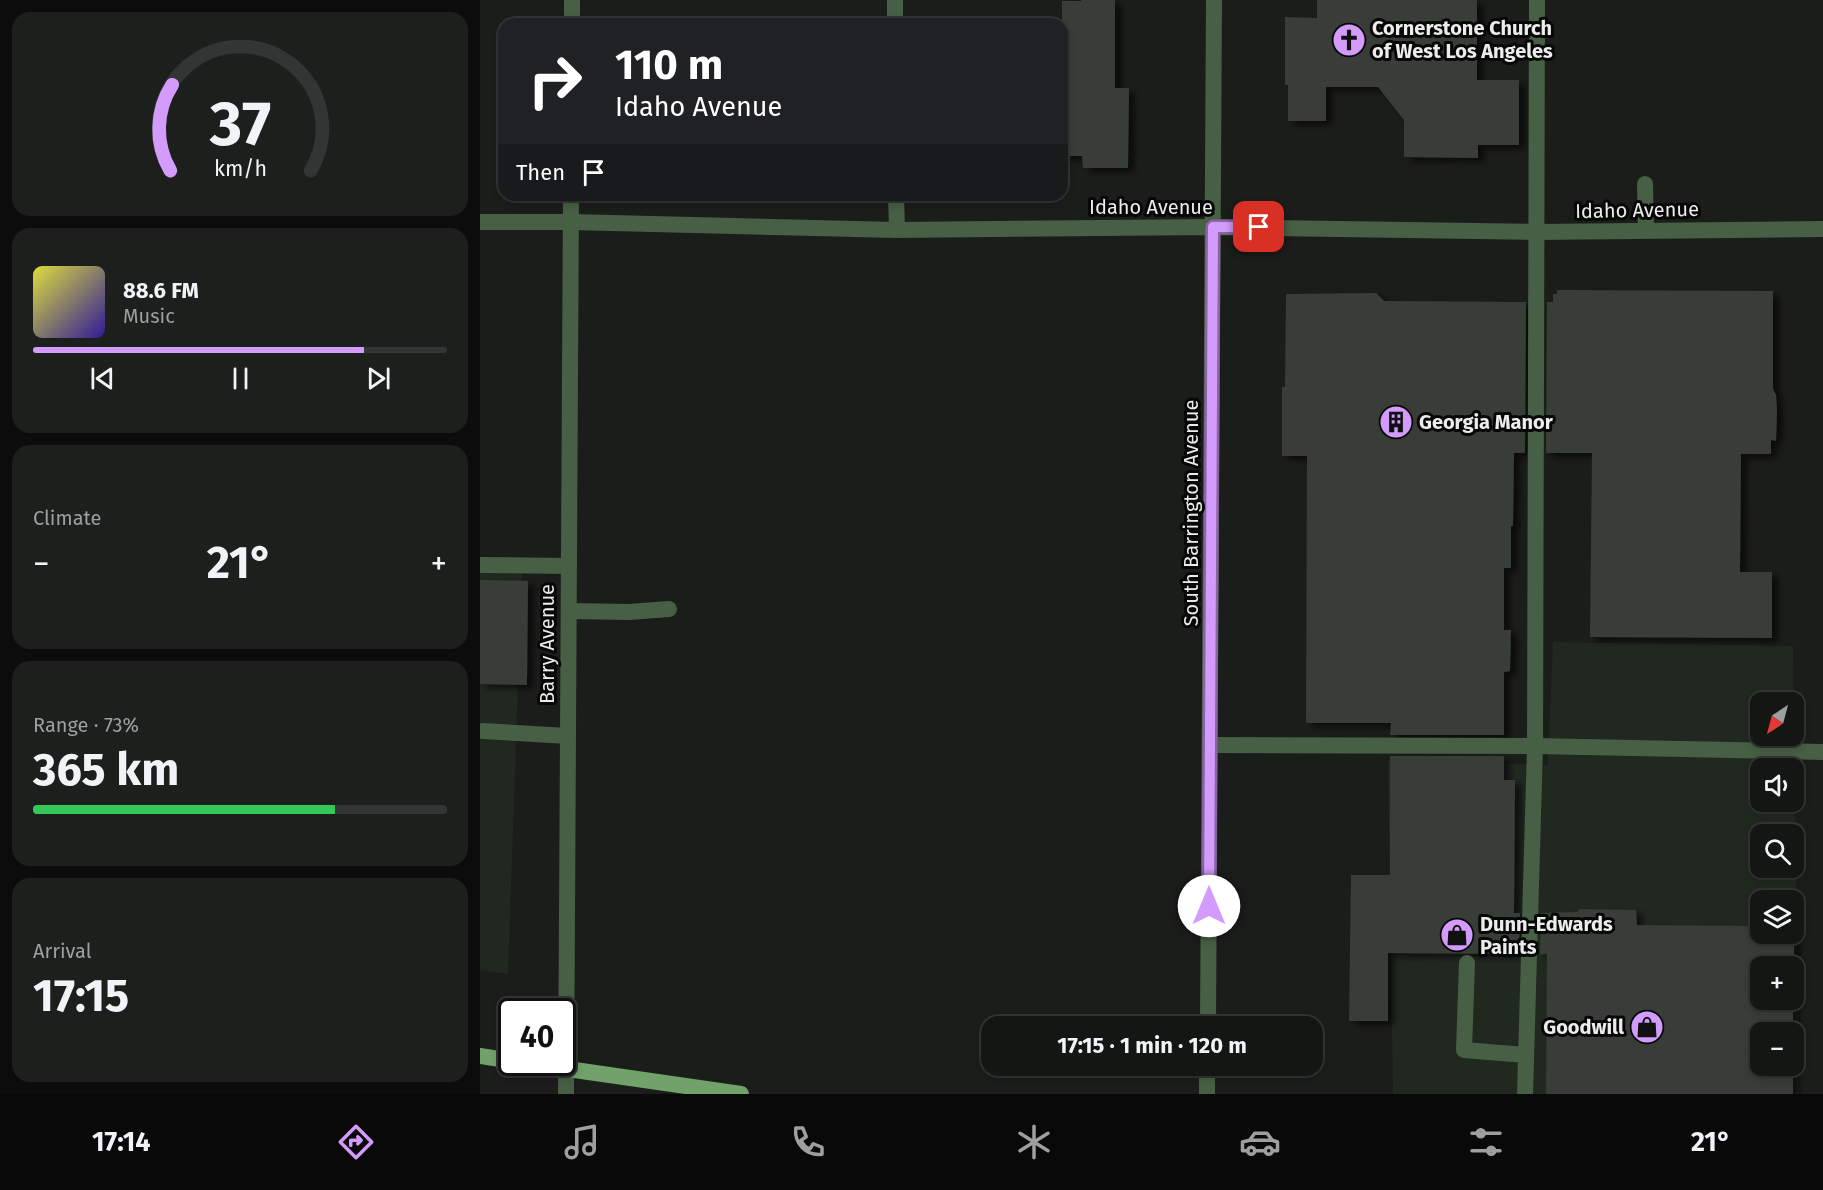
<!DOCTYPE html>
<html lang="en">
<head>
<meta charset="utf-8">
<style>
	body { margin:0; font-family:"Fira Sans",sans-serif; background:#1d1f1d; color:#f1f3f6; height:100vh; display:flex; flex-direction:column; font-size:22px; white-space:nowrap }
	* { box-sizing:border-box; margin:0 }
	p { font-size:20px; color:#9d9fa0 }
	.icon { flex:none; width:33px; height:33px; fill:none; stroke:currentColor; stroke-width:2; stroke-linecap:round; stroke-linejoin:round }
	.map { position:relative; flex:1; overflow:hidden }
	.drawer { display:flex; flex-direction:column; gap:12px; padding:12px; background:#0b0c0b; width:480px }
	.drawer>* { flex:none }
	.banner { position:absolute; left:18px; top:18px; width:570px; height:183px; border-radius:18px; box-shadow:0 3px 9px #0003,0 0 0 2px #333534; background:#202124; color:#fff; overflow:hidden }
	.needle { width:39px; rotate:216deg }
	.tools { position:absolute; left:1270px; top:692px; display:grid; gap:12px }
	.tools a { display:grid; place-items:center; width:54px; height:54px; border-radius:12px; background:#141614; box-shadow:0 3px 9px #0003,0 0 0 2px #333534; font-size:30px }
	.speed { position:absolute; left:18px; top:998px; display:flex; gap:12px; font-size:30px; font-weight:700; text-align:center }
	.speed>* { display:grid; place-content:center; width:78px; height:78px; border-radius:50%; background:#141614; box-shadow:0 3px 9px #0003,0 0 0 2px #333534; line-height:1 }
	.speed .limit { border:3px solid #111; border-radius:9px; background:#fff; color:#111 }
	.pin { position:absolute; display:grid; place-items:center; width:51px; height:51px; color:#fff; margin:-26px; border-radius:12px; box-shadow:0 3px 9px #0006 }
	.me { position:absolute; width:66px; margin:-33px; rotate:0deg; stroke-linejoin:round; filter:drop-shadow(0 0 4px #0008) }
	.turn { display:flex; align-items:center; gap:21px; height:126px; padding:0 18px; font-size:27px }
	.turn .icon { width:78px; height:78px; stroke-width:2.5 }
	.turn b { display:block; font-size:42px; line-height:51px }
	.then { display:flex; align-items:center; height:57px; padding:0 18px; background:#0003; gap:12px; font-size:22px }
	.big { font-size:45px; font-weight:700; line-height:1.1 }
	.drawer .card { flex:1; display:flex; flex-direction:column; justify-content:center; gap:9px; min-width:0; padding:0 21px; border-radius:18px; background:#1d1f1d }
	.drawer .dial { align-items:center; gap:0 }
	.dial svg { height:156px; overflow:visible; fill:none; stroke:#333534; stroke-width:7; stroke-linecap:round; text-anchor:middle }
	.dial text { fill:#f1f3f6; stroke:none }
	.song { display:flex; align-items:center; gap:18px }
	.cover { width:72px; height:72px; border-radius:9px; background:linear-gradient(135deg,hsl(60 70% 55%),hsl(250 70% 35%)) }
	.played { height:6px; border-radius:3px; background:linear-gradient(90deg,#d39cfc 80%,#333534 80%) }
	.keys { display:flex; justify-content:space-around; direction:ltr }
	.heat { display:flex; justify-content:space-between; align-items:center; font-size:33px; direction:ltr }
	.charge { height:9px; border-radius:4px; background:linear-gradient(90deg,#34c759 73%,#333534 0) }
	.trip { position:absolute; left:501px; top:1016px; width:342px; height:60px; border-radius:18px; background:#141614; box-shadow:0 3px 9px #0003,0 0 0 2px #333534; font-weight:700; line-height:60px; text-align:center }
	.tabs { display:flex; height:96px; justify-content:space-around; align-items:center; background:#080908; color:#9d9fa0 }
	.tabs .icon { width:42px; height:42px }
	.tabs .on { color:#d39cfc }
	.tabs b { font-size:27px; color:#f1f3f6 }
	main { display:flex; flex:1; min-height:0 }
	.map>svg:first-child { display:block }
	.built { fill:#212820; fill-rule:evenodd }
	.building { fill:#393c38; filter:url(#shadow) }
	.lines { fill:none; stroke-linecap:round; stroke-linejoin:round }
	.service { stroke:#475f44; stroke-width:16 }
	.minor { stroke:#475f44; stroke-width:16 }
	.tertiary { stroke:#475f44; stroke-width:16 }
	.primary { stroke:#70a26a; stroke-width:16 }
	.route-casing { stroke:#8965a4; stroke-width:15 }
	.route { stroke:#d39cfc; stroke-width:10 }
	.labels { text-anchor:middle; stroke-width:6; stroke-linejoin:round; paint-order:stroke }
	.poi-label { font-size:20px; font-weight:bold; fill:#ebedeb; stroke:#060706; text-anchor:start }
	.street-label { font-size:20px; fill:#ebedeb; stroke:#060706 }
</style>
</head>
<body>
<main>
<section class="drawer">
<div class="card dial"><svg viewBox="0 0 100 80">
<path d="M14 69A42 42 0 1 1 86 69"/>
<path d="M14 69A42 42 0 0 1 15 25" stroke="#d39cfc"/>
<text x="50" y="56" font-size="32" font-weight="700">37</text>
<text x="50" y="72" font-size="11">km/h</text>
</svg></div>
<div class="card">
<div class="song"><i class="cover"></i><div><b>88.6 FM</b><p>Music</p></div></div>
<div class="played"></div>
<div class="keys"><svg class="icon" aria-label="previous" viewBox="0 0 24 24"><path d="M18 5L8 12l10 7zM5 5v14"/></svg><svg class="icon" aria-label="pause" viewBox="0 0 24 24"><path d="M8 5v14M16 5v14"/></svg><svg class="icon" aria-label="next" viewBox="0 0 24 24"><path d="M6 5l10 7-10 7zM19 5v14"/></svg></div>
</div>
<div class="card"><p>Climate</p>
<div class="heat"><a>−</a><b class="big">21°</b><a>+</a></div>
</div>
<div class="card"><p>Range · 73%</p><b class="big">365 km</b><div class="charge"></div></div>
<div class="card"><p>Arrival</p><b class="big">17:15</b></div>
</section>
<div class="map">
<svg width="1343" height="1094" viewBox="0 0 1343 1094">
	<defs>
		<filter id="shadow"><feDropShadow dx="6" dy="4" stdDeviation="3" flood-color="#0009"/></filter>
	</defs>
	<rect width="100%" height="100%" fill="#1b1d1a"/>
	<g class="built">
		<polygon points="42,567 28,974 0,970 0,568"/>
		<path d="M1073 642 1313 646 1319 1094H913L908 761 1068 765ZM1281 702H1314V735H1281ZM1281 768H1314V801H1281ZM1281 834H1314V867H1281ZM1281 900H1314V933H1281ZM1281 966H1314V999H1281ZM1281 1032H1314V1065H1281Z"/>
	</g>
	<g class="building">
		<polygon points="601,0 635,0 635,88 649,88 648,168 603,168 602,156 582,156 582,1 601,1"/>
		<polygon points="837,0 997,0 997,80 1039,80 1039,145 998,145 998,158 924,157 924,120 898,87 846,87 846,121 808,121 808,85 805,85 805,17 837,18"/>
		<polygon points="1077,290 1293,291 1293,389 1296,395 1297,410 1296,441 1291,440 1291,454 1261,454 1260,572 1292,572 1292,638 1110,637 1112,453 1066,453 1067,302 1073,302 1073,294 1077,294"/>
		<polygon points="896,293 904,301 1046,302 1045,453 1034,453 1033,526 1031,526 1031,568 1024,568 1024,630 1031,630 1030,671 1024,672 1024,735 910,735 911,723 826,723 827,456 802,456 802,387 805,387 806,294"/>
		<polygon points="0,580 48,581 47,685 0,684"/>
		<polygon points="910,756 1024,756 1024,780 1035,780 1034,913 1040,913 1039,954 908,953 908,1021 869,1021 871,875 910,875"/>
		<polygon points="1099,909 1156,910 1157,925 1281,926 1281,933 1314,933 1314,966 1281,966 1281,999 1313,999 1313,1032 1281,1032 1281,1065 1313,1065 1313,1094 1066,1094 1067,954 1060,954 1061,913 1098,912"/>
	</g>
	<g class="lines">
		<g class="service">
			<polyline points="415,0 415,24"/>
			<polyline points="1165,184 1166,230"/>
			<polyline points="416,195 417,230"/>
			<polyline points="0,565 89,566"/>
			<polyline points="89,611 149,612 189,609"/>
			<polyline points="3,731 88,736"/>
			<polyline points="731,745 1055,746 1343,752"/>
			<polyline points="987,963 984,1050 1046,1055"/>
			<polyline points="1045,1094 1055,746 1057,0"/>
		</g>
		<g class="minor">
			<polyline points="92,24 92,0"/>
			<polyline points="0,222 91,222 417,230 733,227 1056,232 1343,229"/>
			<polyline points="86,1094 91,195"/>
		</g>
		<g class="tertiary">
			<polyline points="728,1026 734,0"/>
			<polyline points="727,1094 727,1065"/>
		</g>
		<g class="primary">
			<polyline points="0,1056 32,1061"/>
			<polyline points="39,1062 261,1094"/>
		</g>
	</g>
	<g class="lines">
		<g class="route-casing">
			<polyline id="route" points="729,906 733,227 779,227"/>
		</g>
		<use href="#route" class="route"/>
	</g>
	<defs>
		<g id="church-disc" transform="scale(1.725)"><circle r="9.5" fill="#d39cfc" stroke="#060706"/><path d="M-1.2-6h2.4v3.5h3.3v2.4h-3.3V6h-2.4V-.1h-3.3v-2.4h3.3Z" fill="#111"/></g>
		<g id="building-disc" transform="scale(1.725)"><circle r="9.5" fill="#d39cfc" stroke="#060706"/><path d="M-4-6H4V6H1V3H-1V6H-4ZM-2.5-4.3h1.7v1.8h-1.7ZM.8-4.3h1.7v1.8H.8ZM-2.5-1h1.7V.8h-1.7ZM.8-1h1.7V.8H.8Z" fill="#111"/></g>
		<g id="shop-disc" transform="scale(1.725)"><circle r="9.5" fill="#d39cfc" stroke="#060706"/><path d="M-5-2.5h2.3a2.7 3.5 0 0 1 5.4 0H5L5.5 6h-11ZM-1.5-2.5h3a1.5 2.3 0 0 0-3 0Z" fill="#111"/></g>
	</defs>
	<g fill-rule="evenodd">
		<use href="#church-disc" x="869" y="40"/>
		<use href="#building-disc" x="916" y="422"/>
		<use href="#shop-disc" x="977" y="935"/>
		<use href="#shop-disc" x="1167" y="1027"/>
	</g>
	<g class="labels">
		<g class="poi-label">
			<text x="892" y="35">Cornerstone Church<tspan x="892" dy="23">of West Los Angeles</tspan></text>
			<text x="939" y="429">Georgia Manor</text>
			<text x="1000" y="931">Dunn-Edwards<tspan x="1000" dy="23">Paints</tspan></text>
			<text x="1144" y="1034" text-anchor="end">Goodwill</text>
		</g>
		<g class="street-label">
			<text x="671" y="214">Idaho Avenue</text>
			<text transform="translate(1157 210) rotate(-1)" y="7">Idaho Avenue</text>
			<text transform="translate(711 513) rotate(-90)" y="7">South Barrington Avenue</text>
			<text transform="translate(67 644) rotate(-90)" y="7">Barry Avenue</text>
		</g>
	</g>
</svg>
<div class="tools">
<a><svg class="needle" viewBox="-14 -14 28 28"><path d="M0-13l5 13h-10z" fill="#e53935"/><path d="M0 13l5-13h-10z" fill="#9d9fa0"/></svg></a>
<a><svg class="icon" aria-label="sound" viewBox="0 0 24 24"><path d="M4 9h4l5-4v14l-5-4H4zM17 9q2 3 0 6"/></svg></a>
<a><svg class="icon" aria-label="search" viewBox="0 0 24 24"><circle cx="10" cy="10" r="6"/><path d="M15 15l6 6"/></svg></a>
<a><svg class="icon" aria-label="layers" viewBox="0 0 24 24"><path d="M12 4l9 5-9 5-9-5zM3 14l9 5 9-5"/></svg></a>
<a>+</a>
<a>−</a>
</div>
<div class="speed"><div class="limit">40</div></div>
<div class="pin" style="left:779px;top:227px;background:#d93025"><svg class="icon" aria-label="arrive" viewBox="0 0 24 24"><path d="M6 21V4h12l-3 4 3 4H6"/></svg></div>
<svg class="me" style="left:729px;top:906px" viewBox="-20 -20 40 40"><circle r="19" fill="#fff"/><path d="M0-13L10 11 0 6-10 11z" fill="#d39cfc"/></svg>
<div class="trip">17:15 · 1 min · 120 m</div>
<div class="banner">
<div class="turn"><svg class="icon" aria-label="right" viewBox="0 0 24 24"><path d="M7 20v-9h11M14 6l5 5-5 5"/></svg><div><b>110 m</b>Idaho Avenue</div></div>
<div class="then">Then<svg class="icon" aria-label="arrive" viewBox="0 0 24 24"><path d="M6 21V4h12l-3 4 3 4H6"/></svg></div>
</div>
</div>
</main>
<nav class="tabs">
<b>17:14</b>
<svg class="icon on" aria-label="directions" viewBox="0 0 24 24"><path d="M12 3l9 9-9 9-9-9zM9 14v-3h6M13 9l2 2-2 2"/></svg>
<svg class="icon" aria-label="music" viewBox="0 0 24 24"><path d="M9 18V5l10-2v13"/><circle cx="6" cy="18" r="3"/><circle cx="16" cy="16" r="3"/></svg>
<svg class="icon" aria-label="phone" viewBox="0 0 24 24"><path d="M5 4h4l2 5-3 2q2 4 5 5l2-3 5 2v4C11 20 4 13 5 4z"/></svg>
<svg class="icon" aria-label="climate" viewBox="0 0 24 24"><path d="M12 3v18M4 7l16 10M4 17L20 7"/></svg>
<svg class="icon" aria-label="car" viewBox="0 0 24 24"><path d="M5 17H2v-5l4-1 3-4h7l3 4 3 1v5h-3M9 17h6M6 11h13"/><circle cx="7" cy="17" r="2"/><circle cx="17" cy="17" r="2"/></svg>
<svg class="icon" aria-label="filters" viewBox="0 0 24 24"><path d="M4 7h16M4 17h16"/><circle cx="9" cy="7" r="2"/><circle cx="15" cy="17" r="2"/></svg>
<b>21°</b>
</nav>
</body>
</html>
